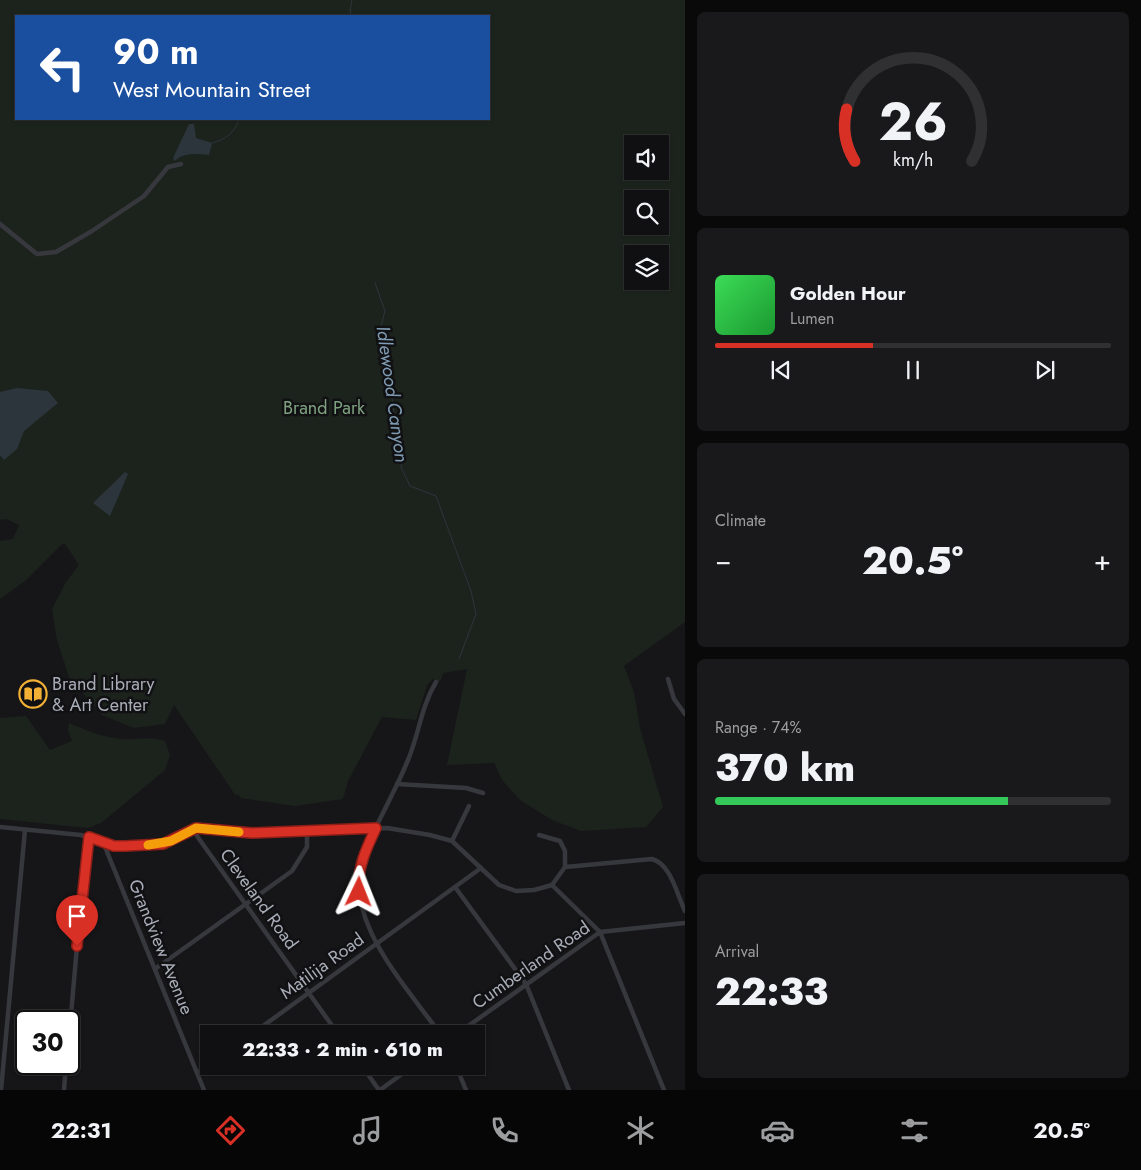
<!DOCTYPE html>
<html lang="en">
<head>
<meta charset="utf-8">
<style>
	body { margin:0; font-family:Jost,sans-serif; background:#19191b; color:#f1f3f6; height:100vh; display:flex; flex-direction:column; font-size:19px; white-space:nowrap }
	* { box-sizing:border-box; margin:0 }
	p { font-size:16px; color:#9c9d9f }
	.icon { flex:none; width:28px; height:28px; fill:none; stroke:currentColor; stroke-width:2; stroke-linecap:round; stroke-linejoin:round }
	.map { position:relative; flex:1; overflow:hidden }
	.panel { display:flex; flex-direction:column; gap:12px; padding:12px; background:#09090a; width:456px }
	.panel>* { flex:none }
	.banner { position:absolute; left:15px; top:15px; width:475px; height:105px; border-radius:0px; box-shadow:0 1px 4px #0004,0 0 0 1px #303032; background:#1a4fa0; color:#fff; overflow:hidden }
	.buttons { position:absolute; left:624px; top:135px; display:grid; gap:10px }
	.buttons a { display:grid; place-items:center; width:45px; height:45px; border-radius:0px; background:#101012; box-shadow:0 1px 4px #0004,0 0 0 1px #303032; font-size:25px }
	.speed { position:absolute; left:15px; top:1010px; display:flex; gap:10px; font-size:25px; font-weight:700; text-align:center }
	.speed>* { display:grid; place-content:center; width:65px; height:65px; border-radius:50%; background:#101012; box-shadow:0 1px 4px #0004,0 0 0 1px #303032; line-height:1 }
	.speed .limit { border:2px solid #111; border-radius:8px; background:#fff; color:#111 }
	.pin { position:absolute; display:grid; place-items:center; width:42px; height:42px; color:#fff; margin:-51px -21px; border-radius:50% 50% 50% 0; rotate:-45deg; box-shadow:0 0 5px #0007 }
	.pin .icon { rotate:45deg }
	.me { position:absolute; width:55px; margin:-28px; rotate:2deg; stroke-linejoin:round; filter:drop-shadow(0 0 4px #0008) }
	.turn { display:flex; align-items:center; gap:18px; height:105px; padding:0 15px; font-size:22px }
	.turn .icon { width:65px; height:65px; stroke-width:2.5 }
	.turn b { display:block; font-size:35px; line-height:42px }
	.big { font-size:38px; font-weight:800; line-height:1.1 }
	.panel .widget { flex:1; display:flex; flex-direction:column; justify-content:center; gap:8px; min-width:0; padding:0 18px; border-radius:8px; background:#19191b }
	.panel .dial { align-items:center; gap:0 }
	.dial svg { height:130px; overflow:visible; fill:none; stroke:#303032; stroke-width:7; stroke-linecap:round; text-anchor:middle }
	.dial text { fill:#f1f3f6; stroke:none }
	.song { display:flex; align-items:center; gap:15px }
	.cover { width:60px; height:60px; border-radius:8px; background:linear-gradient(135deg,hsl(130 70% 55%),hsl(130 70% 35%)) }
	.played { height:5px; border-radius:2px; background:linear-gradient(90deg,#d93025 40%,#303032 40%) }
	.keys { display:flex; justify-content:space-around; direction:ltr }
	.heat { display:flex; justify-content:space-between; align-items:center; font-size:28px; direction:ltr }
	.charge { height:8px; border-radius:4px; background:linear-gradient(90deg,#34c759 74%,#303032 0) }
	.trip { position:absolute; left:200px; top:1025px; width:285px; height:50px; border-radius:0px; background:#101012; box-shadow:0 1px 4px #0004,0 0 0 1px #303032; font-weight:800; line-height:50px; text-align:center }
	.tab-bar { display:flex; height:80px; justify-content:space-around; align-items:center; background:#060607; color:#9c9d9f }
	.tab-bar .icon { width:35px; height:35px }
	.tab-bar .on { color:#d93025 }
	.tab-bar b { font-size:22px; color:#f1f3f6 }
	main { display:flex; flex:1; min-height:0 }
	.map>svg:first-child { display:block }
	.green { fill:#1c231d; fill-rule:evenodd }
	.water { fill:#2c353c }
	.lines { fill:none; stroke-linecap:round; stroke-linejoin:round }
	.stream { stroke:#2c353c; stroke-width:1 }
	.minor { stroke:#37383d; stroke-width:4.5 }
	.route-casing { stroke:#8d1f18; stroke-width:12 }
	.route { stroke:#d93025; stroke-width:9 }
	.slow { stroke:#f59e0b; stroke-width:9 }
	.labels { text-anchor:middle; stroke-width:5; stroke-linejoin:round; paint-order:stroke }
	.park-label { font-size:18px; fill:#7fa381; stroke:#111113 }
	.poi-label { font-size:18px; fill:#a8adb8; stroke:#111113; text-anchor:start }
	.street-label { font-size:18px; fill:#a8adb8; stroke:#111113 }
	.water-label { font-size:19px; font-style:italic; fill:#7f9bb3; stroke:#111113 }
</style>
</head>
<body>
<main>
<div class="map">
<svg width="685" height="1090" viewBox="0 0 685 1090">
	<rect width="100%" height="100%" fill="#161618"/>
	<g class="green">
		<path d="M0 0H685V622L624 666 634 692 640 728 663 807 646 827 581 831 552 820 520 800 502 780 494 763 447 765 467 669 443 673 440 682 433 679 427 685 416 720 382 717 348 781 343 799 295 806 241 798 238 794 236 796 174 705 165 724 134 728 102 715 69 677 57 640 52 609 66 582 79 565 65 544H62L25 581 0 599V541L13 539 19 525 6 519 0 520ZM16 16H489V119H16ZM632 144H660V171H632ZM632 199H660V226H632ZM632 254H660V281H632Z"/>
		<path d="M26 716 50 750 72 741 68 730 69 723C87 731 102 737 122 739 136 740 151 736 165 741L170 755 165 770 101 823 88 828 0 819V718Z"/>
	</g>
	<g class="water">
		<path d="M189 124H194L196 138 212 143 209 155C198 154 184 152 175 161L173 158Z"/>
		<polygon points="17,388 48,391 58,403 24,431 17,449 4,460 0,455 0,392"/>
		<polygon points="125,472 128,474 110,516 93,503"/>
	</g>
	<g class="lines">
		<g class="stream">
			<polyline points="351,16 350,11 352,0"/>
			<path d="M212 143C225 140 236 132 239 119"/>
			<polyline points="375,283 385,311 381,326 389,348 389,371 396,431 403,452 401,467 410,486 436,496 471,591 476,614 459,659"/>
		</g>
		<g class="minor">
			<polyline points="0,224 37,254 56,252 92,231 144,196 168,167 181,164"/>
			<polyline points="668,679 674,699 685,714"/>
			<path d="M436 682C421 707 419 734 408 760 395 792 377 822 364 853 339 917 406 985 440 1034"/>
			<polyline points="397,784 466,788 483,793"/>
			<path d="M0 827 81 835 114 846H125L163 843 196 828 252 833 387 828 430 835 452 841 499 885 516 891 534 890 552 885 565 867 652 859C671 864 677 895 685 911"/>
			<polyline points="196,828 197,836 338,1034"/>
			<polyline points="539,835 560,841 565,851 565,867"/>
			<polyline points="452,841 469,806"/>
			<polyline points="103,842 204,1090"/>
			<polyline points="552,885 600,932 664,1090"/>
			<polyline points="455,887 526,984 569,1090"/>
			<polyline points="155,969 292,871 307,847 307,831"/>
			<polyline points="252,1034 481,868"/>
			<polyline points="457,1034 600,932 685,923"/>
			<polyline points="69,1038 85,854 89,837"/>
			<polyline points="362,1066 379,1090"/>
			<polyline points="456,1066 466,1090"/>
			<polyline points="197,1073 209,1065"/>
			<polyline points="1,1090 25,830"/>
			<polyline points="64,1090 66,1064"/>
			<polyline points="380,1090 413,1066"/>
		</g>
	</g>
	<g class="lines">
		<g class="route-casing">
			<path id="route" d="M77 946 89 837 114 846H125L163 844 196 828 252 833 376 828C366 849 357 868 359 892"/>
		</g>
		<use href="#route" class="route"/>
		<polyline class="slow" points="148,845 171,841 196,828 239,832"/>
	</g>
	<defs>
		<g id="library-ring" transform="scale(1.4375)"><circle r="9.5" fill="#111113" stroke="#f2b134" stroke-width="1.5"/><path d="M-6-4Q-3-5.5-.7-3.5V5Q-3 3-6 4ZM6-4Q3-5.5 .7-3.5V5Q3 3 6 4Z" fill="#f2b134"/></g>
	</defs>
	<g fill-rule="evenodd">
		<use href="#library-ring" x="33" y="694"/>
	</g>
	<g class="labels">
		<g class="park-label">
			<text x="324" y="414">Brand Park</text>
		</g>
		<g class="poi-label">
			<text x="52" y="690">Brand Library<tspan x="52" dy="21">&amp; Art Center</tspan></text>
		</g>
		<g class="street-label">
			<text transform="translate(259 899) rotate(54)" y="6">Cleveland Road</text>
			<text transform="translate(161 947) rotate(68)" y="6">Grandview Avenue</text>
			<text transform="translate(531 965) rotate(-35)" y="6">Cumberland Road</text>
			<text transform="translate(322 966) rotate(-36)" y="6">Matilija Road</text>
		</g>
		<g class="water-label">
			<text transform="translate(393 394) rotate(82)" y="7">Idlewood Canyon</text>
		</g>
	</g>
</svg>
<div class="buttons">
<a><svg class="icon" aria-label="sound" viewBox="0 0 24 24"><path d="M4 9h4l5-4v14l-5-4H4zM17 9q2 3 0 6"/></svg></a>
<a><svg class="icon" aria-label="search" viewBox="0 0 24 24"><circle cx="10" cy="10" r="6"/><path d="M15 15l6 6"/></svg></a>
<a><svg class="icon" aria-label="layers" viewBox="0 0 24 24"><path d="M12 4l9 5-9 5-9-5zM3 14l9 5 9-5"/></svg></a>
</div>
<div class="speed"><div class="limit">30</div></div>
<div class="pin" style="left:77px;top:946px;background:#d93025"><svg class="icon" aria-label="arrive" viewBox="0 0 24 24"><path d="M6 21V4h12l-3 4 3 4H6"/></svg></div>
<svg class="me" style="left:359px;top:892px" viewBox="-20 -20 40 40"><path d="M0-17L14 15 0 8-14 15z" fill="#d93025" stroke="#fff" stroke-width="4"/></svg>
<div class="trip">22:33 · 2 min · 610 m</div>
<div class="banner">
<div class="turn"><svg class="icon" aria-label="left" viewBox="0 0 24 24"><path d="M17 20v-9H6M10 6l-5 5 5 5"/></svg><div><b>90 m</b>West Mountain Street</div></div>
</div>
</div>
<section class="panel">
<div class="widget dial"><svg viewBox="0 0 100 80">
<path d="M14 69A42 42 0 1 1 86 69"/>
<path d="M14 69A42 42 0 0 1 9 37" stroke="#d93025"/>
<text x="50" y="56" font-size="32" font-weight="700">26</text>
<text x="50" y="72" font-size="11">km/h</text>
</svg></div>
<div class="widget">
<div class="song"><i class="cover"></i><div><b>Golden Hour</b><p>Lumen</p></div></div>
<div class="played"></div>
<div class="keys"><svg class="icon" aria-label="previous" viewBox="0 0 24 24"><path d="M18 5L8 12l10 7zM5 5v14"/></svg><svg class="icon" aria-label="pause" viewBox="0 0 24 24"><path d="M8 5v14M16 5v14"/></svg><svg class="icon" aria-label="next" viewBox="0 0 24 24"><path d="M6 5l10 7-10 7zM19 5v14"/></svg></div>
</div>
<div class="widget"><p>Climate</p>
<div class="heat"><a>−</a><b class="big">20.5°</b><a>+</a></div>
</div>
<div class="widget"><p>Range · 74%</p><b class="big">370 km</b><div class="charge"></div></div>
<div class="widget"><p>Arrival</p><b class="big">22:33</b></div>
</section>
</main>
<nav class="tab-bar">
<b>22:31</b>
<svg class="icon on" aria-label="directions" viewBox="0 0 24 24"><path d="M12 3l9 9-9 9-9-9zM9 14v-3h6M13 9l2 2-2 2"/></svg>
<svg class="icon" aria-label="music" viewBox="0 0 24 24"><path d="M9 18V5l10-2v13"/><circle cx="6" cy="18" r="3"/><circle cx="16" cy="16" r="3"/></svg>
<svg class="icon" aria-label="phone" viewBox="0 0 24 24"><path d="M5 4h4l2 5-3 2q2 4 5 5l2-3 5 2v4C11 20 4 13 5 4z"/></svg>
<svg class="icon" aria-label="climate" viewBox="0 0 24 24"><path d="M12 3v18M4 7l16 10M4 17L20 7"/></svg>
<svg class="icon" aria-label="car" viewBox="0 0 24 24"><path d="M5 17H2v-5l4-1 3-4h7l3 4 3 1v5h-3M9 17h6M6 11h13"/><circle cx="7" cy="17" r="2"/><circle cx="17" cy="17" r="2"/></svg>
<svg class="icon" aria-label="filters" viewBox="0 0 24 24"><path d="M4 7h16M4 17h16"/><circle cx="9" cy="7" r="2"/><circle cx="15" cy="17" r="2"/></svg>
<b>20.5°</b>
</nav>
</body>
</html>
